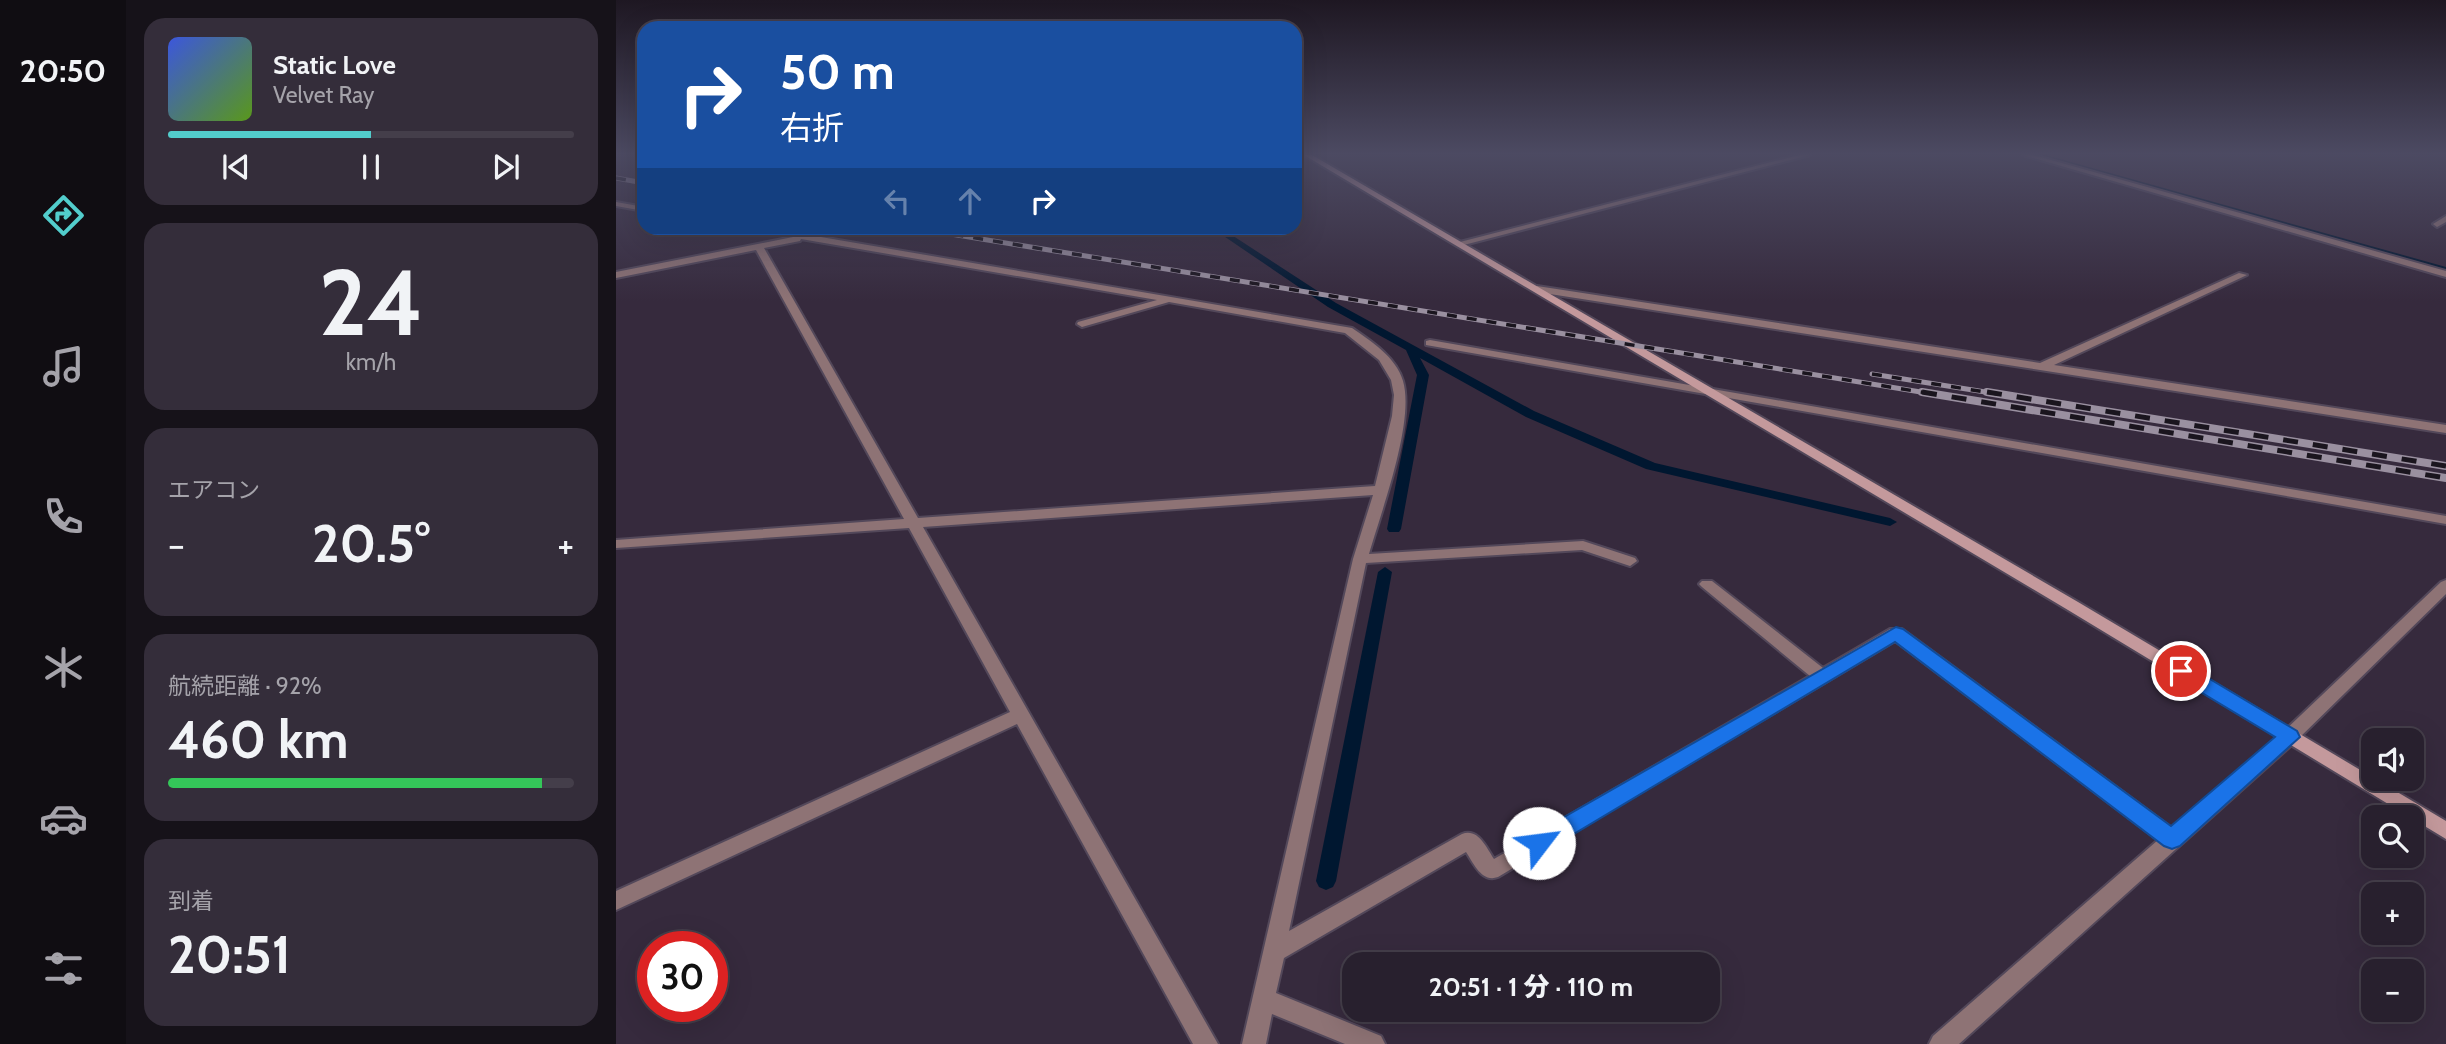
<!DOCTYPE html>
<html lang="ja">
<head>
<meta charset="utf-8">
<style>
	body { margin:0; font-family:Cabin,"Noto Sans JP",sans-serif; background:#342d3a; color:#f1f3f6; height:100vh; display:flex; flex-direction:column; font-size:26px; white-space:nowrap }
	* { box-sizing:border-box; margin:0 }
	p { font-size:23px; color:#a5a3aa }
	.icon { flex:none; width:38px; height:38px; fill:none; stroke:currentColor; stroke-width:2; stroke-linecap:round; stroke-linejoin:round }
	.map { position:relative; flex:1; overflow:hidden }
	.details { display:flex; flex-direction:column; gap:18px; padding:18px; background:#161219; width:490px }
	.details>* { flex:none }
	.banner { position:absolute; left:21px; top:21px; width:665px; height:214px; border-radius:21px; box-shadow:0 7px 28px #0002,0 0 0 2px #443e4a; background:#1a4fa0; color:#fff; overflow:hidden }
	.controls { position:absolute; left:1745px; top:728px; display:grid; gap:14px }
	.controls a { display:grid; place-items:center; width:63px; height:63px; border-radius:14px; background:#28202e; box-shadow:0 7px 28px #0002,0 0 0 2px #443e4a; font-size:35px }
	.speed { position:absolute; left:21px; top:931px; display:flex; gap:14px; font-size:35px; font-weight:700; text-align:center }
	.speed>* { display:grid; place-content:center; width:91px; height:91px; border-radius:50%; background:#28202e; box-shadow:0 7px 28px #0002,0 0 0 2px #443e4a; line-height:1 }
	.speed .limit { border:10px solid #d22; background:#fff; color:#111 }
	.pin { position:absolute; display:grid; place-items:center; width:60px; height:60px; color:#fff; margin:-30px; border:4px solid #fff; border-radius:50%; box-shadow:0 2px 7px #0007 }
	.me { position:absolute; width:77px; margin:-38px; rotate:60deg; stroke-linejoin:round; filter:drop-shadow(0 0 5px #0008) }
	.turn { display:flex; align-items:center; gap:24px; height:147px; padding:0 28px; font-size:32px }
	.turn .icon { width:91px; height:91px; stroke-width:2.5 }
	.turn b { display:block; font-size:49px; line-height:60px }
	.lanes { display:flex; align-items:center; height:66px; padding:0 28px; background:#0003; justify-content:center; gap:35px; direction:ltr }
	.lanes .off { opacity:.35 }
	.big { font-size:52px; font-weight:800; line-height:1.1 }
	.details .card { flex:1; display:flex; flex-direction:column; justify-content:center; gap:10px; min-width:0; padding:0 24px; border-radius:21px; background:#342d3a }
	.details .dial { align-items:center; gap:0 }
	.dial b { font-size:91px; line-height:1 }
	.song { display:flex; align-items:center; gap:21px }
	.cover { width:84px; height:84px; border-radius:10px; background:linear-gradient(135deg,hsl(230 70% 55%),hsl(90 70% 35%)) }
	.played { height:7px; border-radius:4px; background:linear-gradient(90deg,#52cdcc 50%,#443e4a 50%) }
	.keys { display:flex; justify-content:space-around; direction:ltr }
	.heat { display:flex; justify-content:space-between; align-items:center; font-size:38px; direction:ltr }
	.charge { height:10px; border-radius:5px; background:linear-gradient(90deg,#34c759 92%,#443e4a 0) }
	.trip { position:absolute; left:726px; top:952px; width:378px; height:70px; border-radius:21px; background:#28202e; box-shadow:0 7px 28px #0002,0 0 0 2px #443e4a; font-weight:800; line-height:70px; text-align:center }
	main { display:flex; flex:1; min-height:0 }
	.tabs { display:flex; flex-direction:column; width:126px; justify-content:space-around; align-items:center; background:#100d12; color:#a5a3aa }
	.tabs .icon { width:49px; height:49px }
	.tabs .selected { color:#52cdcc }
	.tabs b { font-size:32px; color:#f1f3f6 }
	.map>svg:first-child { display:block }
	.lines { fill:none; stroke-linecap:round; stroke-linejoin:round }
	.stream { fill:#001730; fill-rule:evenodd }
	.street-casing { stroke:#53485a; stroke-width:4 }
	.secondary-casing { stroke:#53485a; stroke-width:4 }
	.street { fill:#8e7375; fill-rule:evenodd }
	.secondary { fill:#c4999c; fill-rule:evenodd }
	.rail-far1-casing { stroke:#9a90a0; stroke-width:5 }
	.rail-casing { stroke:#9a90a0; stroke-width:8 }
	.rail-far1 { stroke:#1a151e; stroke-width:3.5; stroke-dasharray:10; stroke-linecap:butt }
	.rail { stroke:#1a151e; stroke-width:5; stroke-dasharray:15; stroke-linecap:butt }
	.route { fill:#1a73e8; stroke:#114b97; stroke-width:2 }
</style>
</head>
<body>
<main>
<nav class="tabs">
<b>20:50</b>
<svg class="icon selected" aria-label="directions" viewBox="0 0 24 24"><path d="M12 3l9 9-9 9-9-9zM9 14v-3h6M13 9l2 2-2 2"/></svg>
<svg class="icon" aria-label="music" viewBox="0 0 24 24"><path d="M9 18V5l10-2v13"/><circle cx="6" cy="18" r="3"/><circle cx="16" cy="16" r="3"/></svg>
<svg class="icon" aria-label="phone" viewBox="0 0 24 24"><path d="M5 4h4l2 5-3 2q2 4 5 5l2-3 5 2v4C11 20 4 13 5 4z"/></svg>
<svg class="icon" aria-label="climate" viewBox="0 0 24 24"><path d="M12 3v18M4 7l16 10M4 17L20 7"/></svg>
<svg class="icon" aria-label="car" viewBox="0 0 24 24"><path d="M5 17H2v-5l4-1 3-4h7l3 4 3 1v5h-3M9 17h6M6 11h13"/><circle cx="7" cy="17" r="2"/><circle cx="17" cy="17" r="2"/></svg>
<svg class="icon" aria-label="filters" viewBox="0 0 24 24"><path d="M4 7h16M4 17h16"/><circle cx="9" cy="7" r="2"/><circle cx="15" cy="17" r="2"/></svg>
</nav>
<section class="details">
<div class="card">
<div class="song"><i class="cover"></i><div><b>Static Love</b><p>Velvet Ray</p></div></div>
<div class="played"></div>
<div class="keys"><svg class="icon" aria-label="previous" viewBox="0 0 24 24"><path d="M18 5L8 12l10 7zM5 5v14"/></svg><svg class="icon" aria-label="pause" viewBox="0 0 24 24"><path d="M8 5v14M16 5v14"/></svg><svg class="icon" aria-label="next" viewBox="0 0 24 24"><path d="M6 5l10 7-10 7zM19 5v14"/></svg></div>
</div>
<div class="card dial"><b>24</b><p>km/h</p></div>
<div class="card"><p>エアコン</p>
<div class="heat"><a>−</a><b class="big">20.5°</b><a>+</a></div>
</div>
<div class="card"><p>航続距離 · 92%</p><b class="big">460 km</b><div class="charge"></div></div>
<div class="card"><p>到着</p><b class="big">20:51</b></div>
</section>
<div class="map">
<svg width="1830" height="1044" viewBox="0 0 1830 1044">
	<rect width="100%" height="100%" fill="#362a3d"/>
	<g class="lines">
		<g class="stream">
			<polygon points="1421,155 1430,155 1830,267 1830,273 1421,157"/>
			<polygon points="596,228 605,228 720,303 918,411 1039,463 1274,518 1281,522 1274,526 1030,469 910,417 804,358 813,375 785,529 783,532 773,532 771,529 801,375 790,350 712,307"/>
			<polygon points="769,567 776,572 720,881 717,887 710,890 703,887 700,881 762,572"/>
		</g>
		<g class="street-casing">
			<g id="street">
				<polygon points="1183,155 1194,155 844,246 840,243"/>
				<polygon points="1407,155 1417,155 1830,271 1830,277"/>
				<polygon points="0,202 28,207 28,211 0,206"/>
				<polygon points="1830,216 1830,222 1821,227 1817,224"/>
				<path d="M134 228H150L196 235 197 233 227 228H242L238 231 205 237 736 328C755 341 780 357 787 381 799 422 765 512 753 554L967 541 1019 558 1021 561 1014 566 966 550 750 563 673 931 846 834C862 828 870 847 878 859L1194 676 1086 587 1083 584 1086 581H1096L1207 668 1274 629H1286L1556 828 1667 732 1825 582 1830 580V594L1679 742 1343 1044H1313L1317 1036 1542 840 1279 641 882 877C866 883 858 864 850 852L668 958 660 993 765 1036 769 1044H729L656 1014 650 1044H626L737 559 757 495 307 527 602 1044H577L401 724 0 910V891L394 712 293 528 0 548V540L288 519 140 250 0 278V272L177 237ZM185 239 541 300 462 322 461 324 466 327 553 302 729 333 763 360 775 380 778 395 776 416 759 486 302 518 148 248 184 241Z"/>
				<polygon points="1623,273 1631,275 1438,365 1830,425 1830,433 921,292 916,289 921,286 1424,363"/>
				<polygon points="814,340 1830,516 1830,524 810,345 810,341"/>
			</g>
		</g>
		<g class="secondary-casing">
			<polygon id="secondary" points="688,155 696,155 1462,602 1830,821 1830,839 1452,610"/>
		</g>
		<use href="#street" class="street"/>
		<use href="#secondary" class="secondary"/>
		<g class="rail-far1-casing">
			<g id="rail-far1">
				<polyline points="0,178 28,183"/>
				<polyline points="298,228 1317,394"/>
				<polyline points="1256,374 1382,394"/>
			</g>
		</g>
		<g class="rail-casing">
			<g id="rail">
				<polyline points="1306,392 1830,478"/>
				<polyline points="1371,392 1830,466"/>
			</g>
		</g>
		<use href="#rail-far1" class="rail-far1"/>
		<use href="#rail" class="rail"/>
	</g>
	<linearGradient id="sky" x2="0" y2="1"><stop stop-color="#1e1722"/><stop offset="0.51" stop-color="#4c4a62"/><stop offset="1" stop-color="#4c4a62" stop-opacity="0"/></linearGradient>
	<rect width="1830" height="301" fill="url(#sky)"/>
	<polygon class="route" points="1280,627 1287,629 1555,826 1659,737 1558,676 1556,671 1558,666 1572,666 1681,731 1684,737 1564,846 1556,849 1548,846 1279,642 931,850 923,853 915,850 911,843 915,836"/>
</svg>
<div class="controls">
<a><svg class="icon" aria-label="sound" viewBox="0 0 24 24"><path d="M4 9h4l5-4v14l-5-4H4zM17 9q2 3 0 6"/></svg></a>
<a><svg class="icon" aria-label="search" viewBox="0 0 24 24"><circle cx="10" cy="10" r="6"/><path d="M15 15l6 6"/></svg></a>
<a>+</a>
<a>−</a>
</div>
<div class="speed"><div class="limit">30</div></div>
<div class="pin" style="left:1565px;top:671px;background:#d93025"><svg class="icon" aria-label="arrive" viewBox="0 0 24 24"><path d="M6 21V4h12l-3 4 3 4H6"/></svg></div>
<svg class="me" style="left:923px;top:843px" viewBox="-20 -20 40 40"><circle r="19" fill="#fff"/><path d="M0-13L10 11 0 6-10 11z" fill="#1a73e8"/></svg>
<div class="trip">20:51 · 1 分 · 110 m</div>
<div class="banner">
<div class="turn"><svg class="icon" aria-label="right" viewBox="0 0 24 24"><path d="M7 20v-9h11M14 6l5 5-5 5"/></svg><div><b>50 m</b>右折</div></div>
<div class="lanes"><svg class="icon off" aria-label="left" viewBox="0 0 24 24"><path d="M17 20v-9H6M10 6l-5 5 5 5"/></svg><svg class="icon off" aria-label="ahead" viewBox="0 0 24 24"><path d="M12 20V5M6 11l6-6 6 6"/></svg><svg class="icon" aria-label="right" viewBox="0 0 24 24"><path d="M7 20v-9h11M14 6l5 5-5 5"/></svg></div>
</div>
</div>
</main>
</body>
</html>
